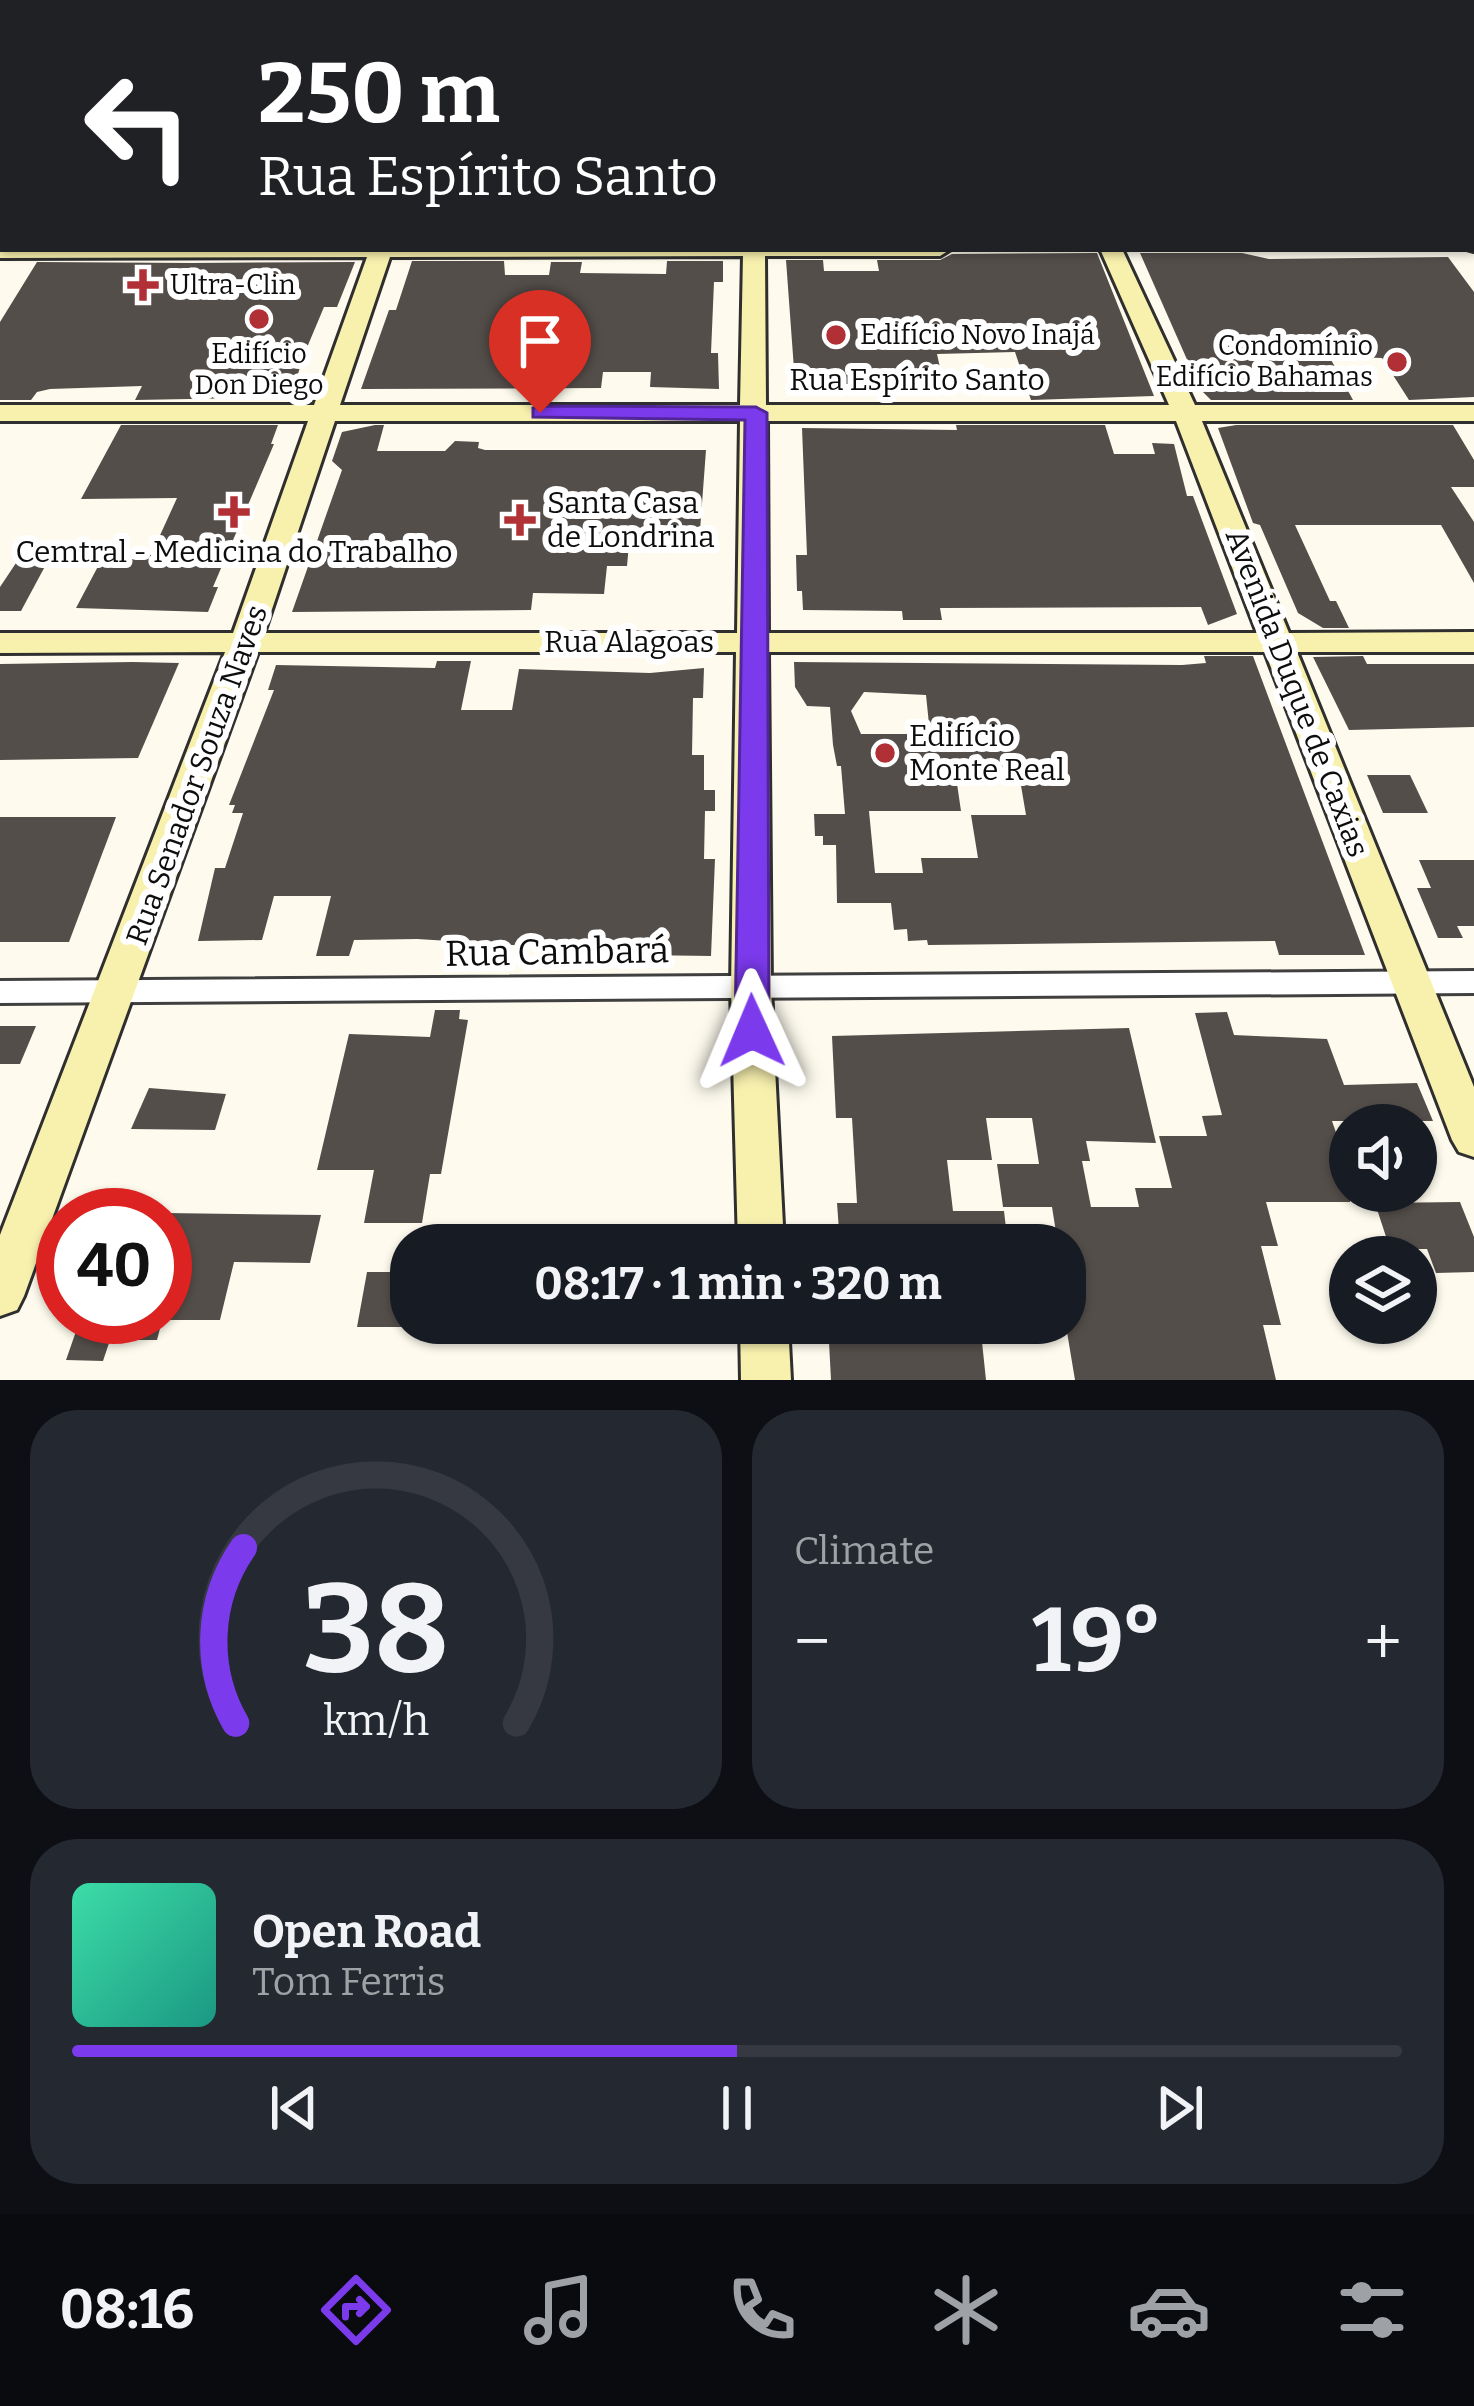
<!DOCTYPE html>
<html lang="en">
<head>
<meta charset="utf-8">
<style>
	body { margin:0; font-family:Bitter,serif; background:#242831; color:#f1f3f6; height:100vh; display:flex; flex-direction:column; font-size:45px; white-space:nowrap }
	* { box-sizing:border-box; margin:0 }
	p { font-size:39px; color:#9ea1a6 }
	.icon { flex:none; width:66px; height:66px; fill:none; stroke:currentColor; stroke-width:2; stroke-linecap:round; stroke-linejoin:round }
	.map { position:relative; height:1380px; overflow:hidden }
	.drawer { display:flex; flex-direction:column; gap:30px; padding:30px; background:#0d0f14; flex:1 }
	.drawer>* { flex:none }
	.top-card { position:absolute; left:0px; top:0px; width:1476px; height:252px; box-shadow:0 3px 9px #0004; background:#202124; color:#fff; overflow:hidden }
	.buttons { position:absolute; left:1329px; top:1104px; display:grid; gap:24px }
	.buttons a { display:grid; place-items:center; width:108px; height:108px; border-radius:50%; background:#171b24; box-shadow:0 3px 9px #0004; font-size:60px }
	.speed { position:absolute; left:36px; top:1188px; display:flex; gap:24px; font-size:60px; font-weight:700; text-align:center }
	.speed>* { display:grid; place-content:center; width:156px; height:156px; border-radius:50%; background:#171b24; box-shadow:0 3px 9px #0004; line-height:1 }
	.speed .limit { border:18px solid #d22; background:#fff; color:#111 }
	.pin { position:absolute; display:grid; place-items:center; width:102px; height:102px; color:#fff; margin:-123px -51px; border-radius:50% 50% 50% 0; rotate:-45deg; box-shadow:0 0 12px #0007 }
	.pin .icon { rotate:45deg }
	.me { position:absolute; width:132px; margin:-66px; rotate:359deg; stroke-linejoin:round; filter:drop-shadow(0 0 9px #0008) }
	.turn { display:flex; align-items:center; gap:42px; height:252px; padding:0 60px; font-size:54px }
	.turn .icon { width:156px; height:156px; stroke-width:2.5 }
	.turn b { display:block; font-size:84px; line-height:102px }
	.big { font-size:90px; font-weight:700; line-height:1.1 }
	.drawer .widget { flex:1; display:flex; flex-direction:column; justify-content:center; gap:18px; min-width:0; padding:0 42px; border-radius:48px; background:#242831 }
	.drawer .dial { align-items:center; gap:0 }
	.dial svg { height:312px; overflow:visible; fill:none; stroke:#363941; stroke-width:7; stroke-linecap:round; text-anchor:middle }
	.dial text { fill:#f1f3f6; stroke:none }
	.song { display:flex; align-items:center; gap:36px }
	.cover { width:144px; height:144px; border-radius:18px; background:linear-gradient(135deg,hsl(160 70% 55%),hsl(170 70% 35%)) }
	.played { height:12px; border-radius:6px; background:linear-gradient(90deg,#7c3aed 50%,#363941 50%) }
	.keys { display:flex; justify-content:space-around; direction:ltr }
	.heat { display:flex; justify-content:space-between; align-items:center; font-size:66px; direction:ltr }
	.drawer .tiles { flex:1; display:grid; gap:30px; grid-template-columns:1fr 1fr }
	.widget:last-child { grid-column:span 2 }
	.trip { position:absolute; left:390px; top:1224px; width:696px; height:120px; border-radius:48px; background:#171b24; box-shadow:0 3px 9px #0004; font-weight:700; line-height:120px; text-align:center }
	.menu { display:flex; height:192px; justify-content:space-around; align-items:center; background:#090b0e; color:#9ea1a6 }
	.menu .icon { width:84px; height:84px }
	.menu .current { color:#7c3aed }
	.menu b { font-size:54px; color:#f1f3f6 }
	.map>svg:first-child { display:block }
	.building { fill:#544e4a; fill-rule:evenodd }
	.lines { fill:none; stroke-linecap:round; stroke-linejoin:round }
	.street-casing { stroke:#404040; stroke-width:6 }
	.secondary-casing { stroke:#2f2f2f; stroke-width:6 }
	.street { fill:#fff; fill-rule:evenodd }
	.secondary { fill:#f8f1ae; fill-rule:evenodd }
	.route { fill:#7c3aed; stroke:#51269a; stroke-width:3 }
	.poi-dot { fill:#b13035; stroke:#fff; stroke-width:4.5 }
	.labels { text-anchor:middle; stroke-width:12; stroke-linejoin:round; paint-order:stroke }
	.far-poi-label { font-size:27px; fill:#0d0d0d; stroke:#fff; text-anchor:start }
	.street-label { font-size:30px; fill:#0d0d0d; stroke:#fff }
	.poi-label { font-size:30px; fill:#0d0d0d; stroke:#fff; text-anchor:start }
	.near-street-label { font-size:36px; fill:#0d0d0d; stroke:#fff }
</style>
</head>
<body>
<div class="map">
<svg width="1474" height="1380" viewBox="0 0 1474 1380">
	<rect width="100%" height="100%" fill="#fefbee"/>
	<g class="building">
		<polygon points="1097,253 1154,396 1031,400 1015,352 937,354 944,386 795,383 786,260 823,260 824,271 879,271 877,260 940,260 952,254"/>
		<polygon points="1140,253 1242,253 1269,259 1448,257 1474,292 1474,397 1409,400 1382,358 1329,356 1353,400 1211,400 1200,389"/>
		<polygon points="412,261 504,261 505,275 549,275 551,262 582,262 580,273 666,274 667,261 723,261 723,282 714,282 711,353 718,353 719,389 650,387 651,372 603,372 601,388 361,389 389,310 396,310"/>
		<polygon points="37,262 192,263 355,262 337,307 324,307 303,357 298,374 312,374 302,397 135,400 142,386 50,389 37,392 31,400 0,400 0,322"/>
		<polygon points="121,425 278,425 271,444 274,444 213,587 218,587 208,612 76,608 104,555 151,555 177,498 81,499"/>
		<polygon points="375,425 384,425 377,451 445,451 455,441 479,442 478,448 485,450 706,450 699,544 629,544 627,566 607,566 604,594 533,593 531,610 292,612 342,470 332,461 342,432"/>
		<polygon points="956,425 1105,425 1114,454 1155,454 1152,443 1174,444 1187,496 1193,496 1237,614 1208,625 1201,607 940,608 942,620 903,620 902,611 803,610 802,591 797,591 796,555 807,555 802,428 957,430"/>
		<polygon points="1236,425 1453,425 1474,460 1474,487 1451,487 1474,522 1474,583 1441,525 1295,525 1330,601 1336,601 1349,628 1323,628 1298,613 1260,525 1253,523 1218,428"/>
		<polygon points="20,557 50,557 21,611 0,611 0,587"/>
		<path d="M1204 656H1253L1365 955H1279L1275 941 928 945 927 940 908 941 907 929 894 930 891 903H837L836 845H823V836H815L814 814H845L841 766H837L833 745 830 707 807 706 795 687 794 662 1182 665 1206 663ZM864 692 926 695 930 734H861L851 711ZM1018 768 1026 815H971L978 858H921L923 873H875L869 811H961L955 770Z"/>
		<polygon points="1363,656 1367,664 1474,664 1474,727 1349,730 1313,657"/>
		<polygon points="437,661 471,661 461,710 512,710 519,669 650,673 704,668 703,698 693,698 692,755 704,755 704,790 715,790 715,811 705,811 704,859 715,859 711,956 640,955 641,944 530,946 417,939 354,940 349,956 316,956 331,896 274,896 262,940 198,941 215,868 225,868 243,813 232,813 235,805 229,805 274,690 268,690 276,665 435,668"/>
		<polygon points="133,662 179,663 138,758 0,760 0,664"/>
		<polygon points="1367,775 1410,775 1428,813 1383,813"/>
		<polygon points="0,817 116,817 69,942 0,942"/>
		<polygon points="1419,860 1474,860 1474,926 1457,926 1463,938 1438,938 1417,888 1431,888"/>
		<polygon points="435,1010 460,1010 459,1019 468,1020 441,1174 430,1174 422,1223 364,1223 374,1170 317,1170 349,1034 430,1037"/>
		<polygon points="1227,1012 1234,1035 1327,1039 1344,1085 1417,1083 1433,1121 1332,1121 1350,1173 1350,1202 1266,1202 1278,1246 1261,1246 1281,1325 1263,1325 1276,1380 1075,1380 1065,1320 1069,1317 1065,1245 1058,1245 1052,1207 1003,1207 997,1164 1039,1164 1032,1118 986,1118 992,1160 947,1160 953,1211 1004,1211 1008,1245 840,1245 837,1203 857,1203 852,1118 836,1118 832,1036 1129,1028 1156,1143 1086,1141 1090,1161 1082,1161 1091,1207 1139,1207 1135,1188 1172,1188 1159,1136 1207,1136 1202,1116 1222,1115 1195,1013"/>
		<polygon points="0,1026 36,1026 20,1064 0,1064"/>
		<polygon points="149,1088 226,1094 215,1130 131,1129"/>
		<polygon points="1460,1202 1474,1237 1474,1272 1436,1273 1427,1249 1390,1249 1375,1203"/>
		<polygon points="165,1213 321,1215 310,1263 234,1262 220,1320 165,1320"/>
		<polygon points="367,1272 411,1272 411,1327 357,1327"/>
		<polygon points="81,1317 163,1317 157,1340 110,1340 103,1361 66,1360"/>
		<polygon points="828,1323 980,1323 986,1380 831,1380"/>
	</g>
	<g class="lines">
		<g class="street-casing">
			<g id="street">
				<rect x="738" y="0" width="12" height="3"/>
				<polygon points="1285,0 1474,0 1474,6 1282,3"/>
				<polygon points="1474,971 1474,993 0,1003 0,981"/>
			</g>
		</g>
		<g class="secondary-casing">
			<g id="secondary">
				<polygon points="686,0 740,0 742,3 688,3"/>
				<polygon points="758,0 814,0 816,3 760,3"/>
				<polygon points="1009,0 1025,0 1026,3 1010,3"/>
				<polygon points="1278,0 1294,0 1296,3 1280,3"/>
				<rect x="1473" y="52" width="1" height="10"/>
				<rect x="1473" y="119" width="1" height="12"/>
				<rect x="0" y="122" width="3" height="12"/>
				<polygon points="1473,235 1474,236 1474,251 1467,249 1473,249"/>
				<path d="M0 244 3 249H951L940 256H765L766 405H1169L1100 249H1122L1195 405H1474V421H1202L1289 633 1474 632V652H1297L1474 1087V1157L1459 1152 1452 1140 1265 652H768L771 989 784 1245H738L731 989 736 652H258L24 1296 17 1310 0 1316V1235L225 652 0 653V633H233L308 421H0V405H314L367 257 0 258ZM743 256 740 405H340L390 257ZM335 421H740L737 633H264ZM767 421H1176L1257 633H768Z"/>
				<polygon points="740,1323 788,1323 791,1380 741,1380"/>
			</g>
		</g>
		<use href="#street" class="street"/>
		<use href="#secondary" class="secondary"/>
	</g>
	<polygon class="route" points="540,406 756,407 767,413 769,1031 764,1040 752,1044 740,1040 735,1031 745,420 533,417 533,408"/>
	<g class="poi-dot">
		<path d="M137 267h12v12h12v12h-12v12h-12v-12h-12v-12h12z"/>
		<circle cx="259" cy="319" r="12"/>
		<circle cx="836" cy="335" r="12"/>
		<circle cx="1397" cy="362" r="12"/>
		<path d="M228 494h12v12h12v12h-12v12h-12v-12h-12v-12h12z"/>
		<path d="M514 502h12v12h12v12h-12v12h-12v-12h-12v-12h12z"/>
		<circle cx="885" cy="753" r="12"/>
	</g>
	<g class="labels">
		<g class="far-poi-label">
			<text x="170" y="294">Ultra-Clin</text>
			<text x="860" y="344">Edifício Novo Inajá</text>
			<text x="1373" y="355" text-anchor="end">Condomínio<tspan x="1373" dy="31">Edifício Bahamas</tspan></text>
			<text x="259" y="363" text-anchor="middle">Edifício<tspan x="259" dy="31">Don Diego</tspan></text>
		</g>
		<g class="street-label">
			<text x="917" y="390">Rua Espírito Santo</text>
			<text x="629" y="652">Rua Alagoas</text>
			<text transform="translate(1297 693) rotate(69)" y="10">Avenida Duque de Caxias</text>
			<text transform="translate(197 775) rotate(-70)" y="10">Rua Senador Souza Naves</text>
		</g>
		<g class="poi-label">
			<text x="547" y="513">Santa Casa<tspan x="547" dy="34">de Londrina</tspan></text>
			<text x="234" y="562" text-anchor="middle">Cemtral - Medicina do Trabalho</text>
			<text x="909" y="746">Edifício<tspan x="909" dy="34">Monte Real</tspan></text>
		</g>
		<g class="near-street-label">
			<text transform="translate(557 951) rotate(-1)" y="13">Rua Cambará</text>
		</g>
	</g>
</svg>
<div class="buttons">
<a><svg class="icon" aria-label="sound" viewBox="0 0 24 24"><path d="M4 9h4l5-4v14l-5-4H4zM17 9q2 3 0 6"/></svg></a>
<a><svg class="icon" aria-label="layers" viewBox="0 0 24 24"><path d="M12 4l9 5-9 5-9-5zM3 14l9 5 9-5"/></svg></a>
</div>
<div class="speed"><div class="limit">40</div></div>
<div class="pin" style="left:540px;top:413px;background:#d93025"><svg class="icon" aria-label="arrive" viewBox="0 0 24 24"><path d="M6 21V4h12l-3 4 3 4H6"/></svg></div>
<svg class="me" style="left:752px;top:1031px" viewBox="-20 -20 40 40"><path d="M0-17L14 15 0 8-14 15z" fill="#7c3aed" stroke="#fff" stroke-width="4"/></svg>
<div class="trip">08:17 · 1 min · 320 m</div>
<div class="top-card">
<div class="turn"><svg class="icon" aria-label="left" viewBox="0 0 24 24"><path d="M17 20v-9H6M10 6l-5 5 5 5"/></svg><div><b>250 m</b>Rua Espírito Santo</div></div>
</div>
</div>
<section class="drawer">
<div class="tiles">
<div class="widget dial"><svg viewBox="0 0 100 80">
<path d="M14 69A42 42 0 1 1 86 69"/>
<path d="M14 69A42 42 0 0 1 16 24" stroke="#7c3aed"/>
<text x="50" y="56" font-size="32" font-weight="700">38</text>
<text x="50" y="72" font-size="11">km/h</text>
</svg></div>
<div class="widget"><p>Climate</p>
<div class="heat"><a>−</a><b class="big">19°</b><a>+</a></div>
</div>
<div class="widget">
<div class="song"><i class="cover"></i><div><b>Open Road</b><p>Tom Ferris</p></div></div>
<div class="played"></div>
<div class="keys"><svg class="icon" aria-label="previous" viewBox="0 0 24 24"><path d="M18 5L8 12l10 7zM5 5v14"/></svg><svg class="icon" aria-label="pause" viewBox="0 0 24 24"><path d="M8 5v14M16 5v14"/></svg><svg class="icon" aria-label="next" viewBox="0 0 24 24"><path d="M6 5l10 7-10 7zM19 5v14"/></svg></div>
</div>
</div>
</section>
<nav class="menu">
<b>08:16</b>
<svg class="icon current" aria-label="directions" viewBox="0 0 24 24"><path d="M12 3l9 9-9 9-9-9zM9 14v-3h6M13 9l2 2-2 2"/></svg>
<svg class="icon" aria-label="music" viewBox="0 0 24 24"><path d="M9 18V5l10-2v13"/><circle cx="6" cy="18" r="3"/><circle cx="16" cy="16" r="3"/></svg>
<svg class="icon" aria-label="phone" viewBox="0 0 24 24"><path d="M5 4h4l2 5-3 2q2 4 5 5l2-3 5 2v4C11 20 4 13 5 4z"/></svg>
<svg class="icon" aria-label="climate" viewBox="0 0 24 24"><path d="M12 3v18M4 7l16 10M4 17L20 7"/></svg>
<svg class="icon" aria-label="car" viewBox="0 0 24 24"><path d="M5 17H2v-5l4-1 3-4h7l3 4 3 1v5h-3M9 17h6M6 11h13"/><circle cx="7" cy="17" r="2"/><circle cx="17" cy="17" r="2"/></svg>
<svg class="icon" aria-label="filters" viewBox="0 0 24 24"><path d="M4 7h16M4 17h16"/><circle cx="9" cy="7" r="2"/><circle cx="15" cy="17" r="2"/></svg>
</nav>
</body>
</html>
